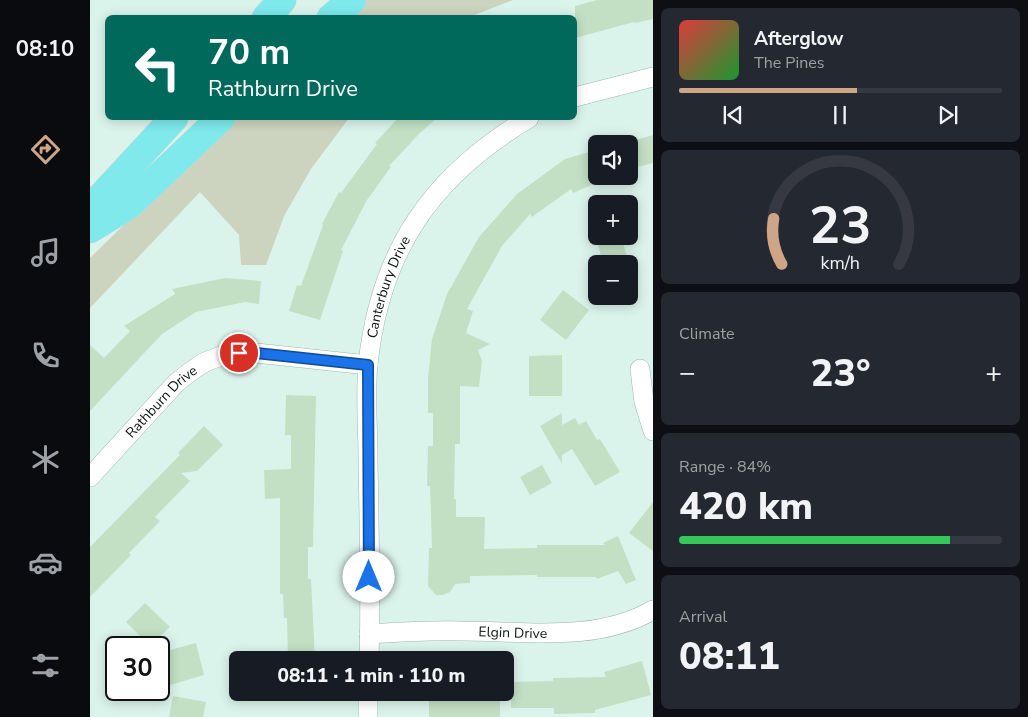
<!DOCTYPE html>
<html lang="en">
<head>
<meta charset="utf-8">
<style>
	body { margin:0; font-family:"Nunito Sans",sans-serif; background:#242831; color:#f1f3f6; height:100vh; display:flex; flex-direction:column; font-size:19px; white-space:nowrap }
	* { box-sizing:border-box; margin:0 }
	p { font-size:16px; color:#9ea1a6 }
	.icon { flex:none; width:28px; height:28px; fill:none; stroke:currentColor; stroke-width:2; stroke-linecap:round; stroke-linejoin:round }
	.map { position:relative; flex:1; overflow:hidden }
	.details { display:flex; flex-direction:column; gap:8px; padding:8px; background:#0d0f14; width:375px }
	.details>* { flex:none }
	.guide { position:absolute; left:15px; top:15px; width:472px; height:105px; border-radius:8px; box-shadow:0 2px 12px #0003; background:#00695c; color:#fff; overflow:hidden }
	.fabs { position:absolute; left:498px; top:135px; display:grid; gap:10px }
	.fabs a { display:grid; place-items:center; width:50px; height:50px; border-radius:8px; background:#171b24; box-shadow:0 2px 12px #0003; font-size:25px }
	.speed { position:absolute; left:15px; top:636px; display:flex; gap:10px; font-size:25px; font-weight:700; text-align:center }
	.speed>* { display:grid; place-content:center; width:65px; height:65px; border-radius:50%; background:#171b24; box-shadow:0 2px 12px #0003; line-height:1 }
	.speed .limit { border:2px solid #111; border-radius:8px; background:#fff; color:#111 }
	.pin { position:absolute; display:grid; place-items:center; width:42px; height:42px; color:#fff; margin:-21px; border:2px solid #fff; border-radius:50%; box-shadow:0 1px 5px #0007 }
	.me { position:absolute; width:55px; margin:-28px; rotate:0deg; stroke-linejoin:round; filter:drop-shadow(0 0 4px #0008) }
	.turn { display:flex; align-items:center; gap:18px; height:105px; padding:0 20px; font-size:22px }
	.turn .icon { width:65px; height:65px; stroke-width:2.5 }
	.turn b { display:block; font-size:35px; line-height:42px }
	.big { font-size:38px; font-weight:800; line-height:1.1 }
	.details .tile { flex:1; display:flex; flex-direction:column; justify-content:center; gap:8px; min-width:0; padding:0 18px; border-radius:8px; background:#242831 }
	.details .dial { align-items:center; gap:0 }
	.dial svg { height:130px; overflow:visible; fill:none; stroke:#363941; stroke-width:7; stroke-linecap:round; text-anchor:middle }
	.dial text { fill:#f1f3f6; stroke:none }
	.song { display:flex; align-items:center; gap:15px }
	.cover { width:60px; height:60px; border-radius:8px; background:linear-gradient(135deg,hsl(0 70% 55%),hsl(130 70% 35%)) }
	.played { height:5px; border-radius:2px; background:linear-gradient(90deg,#cfa587 55%,#363941 55%) }
	.keys { display:flex; justify-content:space-around; direction:ltr }
	.heat { display:flex; justify-content:space-between; align-items:center; font-size:28px; direction:ltr }
	.charge { height:8px; border-radius:4px; background:linear-gradient(90deg,#34c759 84%,#363941 0) }
	.trip { position:absolute; left:139px; top:651px; width:285px; height:50px; border-radius:8px; background:#171b24; box-shadow:0 2px 12px #0003; font-weight:800; line-height:50px; text-align:center }
	main { display:flex; flex:1; min-height:0 }
	.dock { display:flex; flex-direction:column; width:90px; justify-content:space-around; align-items:center; background:#090b0e; color:#9ea1a6 }
	.dock .icon { width:35px; height:35px }
	.dock .current { color:#cfa587 }
	.dock b { font-size:22px; color:#f1f3f6 }
	.map>svg:first-child { display:block }
	.green { fill:#ccd3be }
	.building { fill:#c3e0c5 }
	.lines { fill:none; stroke-linecap:round; stroke-linejoin:round }
	.minor-casing { stroke:#9db5ac; stroke-width:20 }
	.primary-casing { stroke:#d3d5d4; stroke-width:29 }
	.minor { stroke:#fff; stroke-width:19 }
	.primary { stroke:#7fe9ec; stroke-width:28 }
	.route-casing { stroke:#114b97; stroke-width:12 }
	.route { stroke:#1a73e8; stroke-width:9 }
	.labels { text-anchor:middle; stroke-width:4.5; stroke-linejoin:round; paint-order:stroke }
	.street-label { font-size:14px; fill:#0c1512; stroke:#dbf4eb }
</style>
</head>
<body>
<main>
<nav class="dock">
<b>08:10</b>
<svg class="icon current" aria-label="directions" viewBox="0 0 24 24"><path d="M12 3l9 9-9 9-9-9zM9 14v-3h6M13 9l2 2-2 2"/></svg>
<svg class="icon" aria-label="music" viewBox="0 0 24 24"><path d="M9 18V5l10-2v13"/><circle cx="6" cy="18" r="3"/><circle cx="16" cy="16" r="3"/></svg>
<svg class="icon" aria-label="phone" viewBox="0 0 24 24"><path d="M5 4h4l2 5-3 2q2 4 5 5l2-3 5 2v4C11 20 4 13 5 4z"/></svg>
<svg class="icon" aria-label="climate" viewBox="0 0 24 24"><path d="M12 3v18M4 7l16 10M4 17L20 7"/></svg>
<svg class="icon" aria-label="car" viewBox="0 0 24 24"><path d="M5 17H2v-5l4-1 3-4h7l3 4 3 1v5h-3M9 17h6M6 11h13"/><circle cx="7" cy="17" r="2"/><circle cx="17" cy="17" r="2"/></svg>
<svg class="icon" aria-label="filters" viewBox="0 0 24 24"><path d="M4 7h16M4 17h16"/><circle cx="9" cy="7" r="2"/><circle cx="15" cy="17" r="2"/></svg>
</nav>
<div class="map">
<svg width="563" height="717" viewBox="0 0 563 717">
	<rect width="100%" height="100%" fill="#dbf4eb"/>
	<g class="green">
		<polygon points="274,0 423,0 379,17 253,18"/>
		<polygon points="143,118 259,118 221,169 194,216 176,265 151,265 149,235 110,192 0,308 0,258"/>
	</g>
	<g class="building">
		<polygon points="507,0 563,0 563,19 545,23 544,22 485,38 485,6"/>
		<polygon points="308,118 347,118 330,133 299,166 301,167 277,200 251,250 253,251 230,320 199,311 207,285 211,286 233,225 232,224 249,192 251,193 287,144 285,143"/>
		<polygon points="563,135 563,163 539,169 539,142"/>
		<polygon points="506,150 506,183 483,193 481,189 442,217 440,214 412,246 377,309 383,311 376,333 400,344 388,350 392,361 389,387 370,386 370,444 365,444 364,499 366,499 366,517 395,517 394,549 447,548 447,545 515,545 513,543 528,536 546,580 536,584 528,571 507,579 506,577 447,577 447,575 380,576 380,583 365,584 360,592 353,595 346,595 338,586 339,548 342,548 340,486 337,486 338,446 343,446 343,413 338,413 338,378 342,339 357,294 389,237 427,194 475,159"/>
		<polygon points="506,236 531,236 539,264 513,264"/>
		<polygon points="135,278 171,281 169,304 155,302 106,312 72,334 0,411 0,345 14,358 40,331 34,326 85,294 82,289"/>
		<polygon points="473,290 499,310 476,340 450,320"/>
		<polygon points="472,355 472,396 439,396 439,356"/>
		<polygon points="196,395 226,396 223,547 218,547 218,579 221,579 225,660 198,660 197,618 194,618 193,594 190,594 190,498 175,499 174,470 201,469 201,435 195,435"/>
		<polygon points="472,413 472,425 485,418 489,425 496,421 507,440 510,439 530,472 505,486 482,449 472,455 472,464 450,426"/>
		<polygon points="114,426 133,445 107,471 91,473 100,481 65,517 70,521 39,553 41,555 0,597 0,547 90,455 88,453"/>
		<polygon points="452,465 462,483 440,495 430,477"/>
		<polygon points="563,502 563,551 539,533"/>
		<polygon points="55,603 80,627 60,646 36,622"/>
		<polygon points="106,643 114,675 77,686 69,653"/>
		<polygon points="552,661 561,695 505,710 505,713 464,714 464,708 421,708 421,682 463,681 463,678 516,677 514,672"/>
		<polygon points="339,692 371,692 371,699 410,699 410,717 339,717"/>
		<polygon points="83,696 116,702 113,717 79,717"/>
	</g>
	<g class="lines">
		<g class="minor-casing">
			<g id="minor">
				<polyline points="485,97 563,77"/>
				<polyline points="550,369 554,402 563,431"/>
				<path id="s1" d="M0 477 86 383 100 372 115 362 131 356 149 353H166L278 365"/>
				<path id="s2" d="M279 634C310 632 341 630 371 631 434 631 506 643 563 610"/>
				<path id="s3" d="M279 660C281 593 279 526 278 459 278 429 275 393 278 364 290 250 342 176 439 118"/>
				<polyline points="278,717 278,692"/>
			</g>
		</g>
		<g class="primary-casing">
			<g id="primary">
				<polyline points="176,18 192,0"/>
				<polyline points="241,18 262,0"/>
				<polyline points="0,209 84,118"/>
				<polyline points="0,229 39,205 131,118"/>
			</g>
		</g>
		<use href="#minor" class="minor"/>
		<use href="#primary" class="primary"/>
	</g>
	<g class="lines">
		<g class="route-casing">
			<polyline id="route" points="149,353 166,353 278,365 279,577"/>
		</g>
		<use href="#route" class="route"/>
	</g>
	<g class="labels">
		<g class="street-label">
			<text dy="5" stroke="none"><textPath href="#s3" startOffset="376">Canterbury Drive</textPath></text>
			<text dy="5" stroke="none"><textPath href="#s1" startOffset="104">Rathburn Drive</textPath></text>
			<text dy="5" stroke="none"><textPath href="#s2" startOffset="144">Elgin Drive</textPath></text>
		</g>
	</g>
</svg>
<div class="fabs">
<a><svg class="icon" aria-label="sound" viewBox="0 0 24 24"><path d="M4 9h4l5-4v14l-5-4H4zM17 9q2 3 0 6"/></svg></a>
<a>+</a>
<a>−</a>
</div>
<div class="speed"><div class="limit">30</div></div>
<div class="pin" style="left:149px;top:353px;background:#d93025"><svg class="icon" aria-label="arrive" viewBox="0 0 24 24"><path d="M6 21V4h12l-3 4 3 4H6"/></svg></div>
<svg class="me" style="left:279px;top:577px" viewBox="-20 -20 40 40"><circle r="19" fill="#fff"/><path d="M0-13L10 11 0 6-10 11z" fill="#1a73e8"/></svg>
<div class="trip">08:11 · 1 min · 110 m</div>
<div class="guide">
<div class="turn"><svg class="icon" aria-label="left" viewBox="0 0 24 24"><path d="M17 20v-9H6M10 6l-5 5 5 5"/></svg><div><b>70 m</b>Rathburn Drive</div></div>
</div>
</div>
<section class="details">
<div class="tile">
<div class="song"><i class="cover"></i><div><b>Afterglow</b><p>The Pines</p></div></div>
<div class="played"></div>
<div class="keys"><svg class="icon" aria-label="previous" viewBox="0 0 24 24"><path d="M18 5L8 12l10 7zM5 5v14"/></svg><svg class="icon" aria-label="pause" viewBox="0 0 24 24"><path d="M8 5v14M16 5v14"/></svg><svg class="icon" aria-label="next" viewBox="0 0 24 24"><path d="M6 5l10 7-10 7zM19 5v14"/></svg></div>
</div>
<div class="tile dial"><svg viewBox="0 0 100 80">
<path d="M14 69A42 42 0 1 1 86 69"/>
<path d="M14 69A42 42 0 0 1 9 41" stroke="#cfa587"/>
<text x="50" y="56" font-size="32" font-weight="700">23</text>
<text x="50" y="72" font-size="11">km/h</text>
</svg></div>
<div class="tile"><p>Climate</p>
<div class="heat"><a>−</a><b class="big">23°</b><a>+</a></div>
</div>
<div class="tile"><p>Range · 84%</p><b class="big">420 km</b><div class="charge"></div></div>
<div class="tile"><p>Arrival</p><b class="big">08:11</b></div>
</section>
</main>
</body>
</html>
